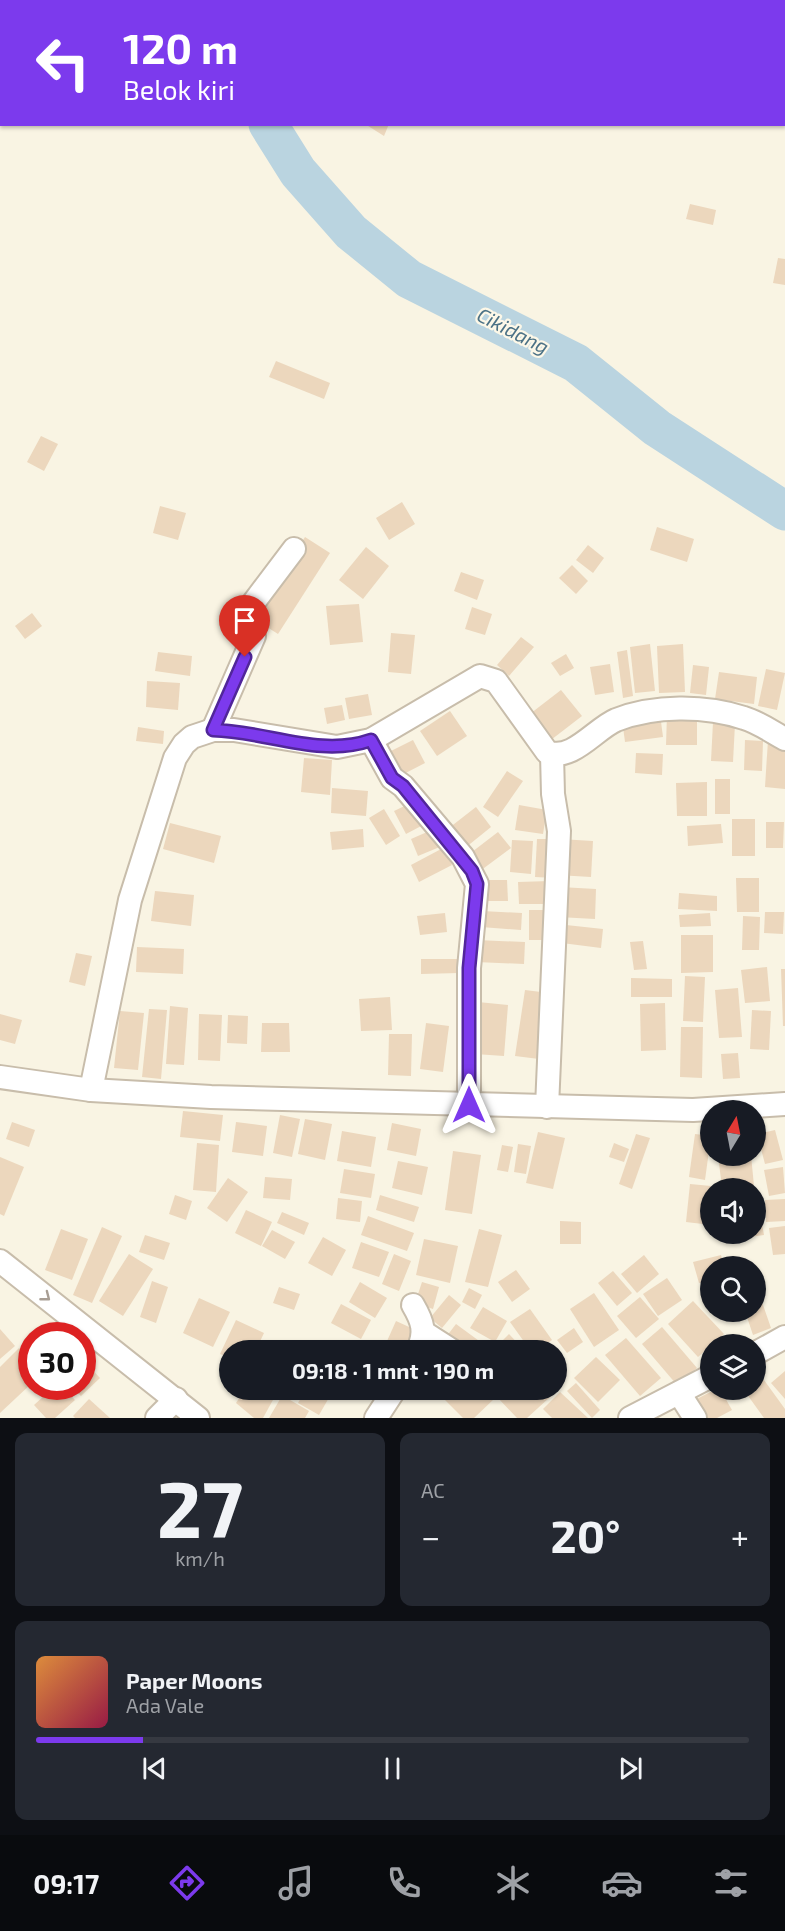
<!DOCTYPE html>
<html lang="id">
<head>
<meta charset="utf-8">
<style>
	body { margin:0; font-family:"Exo 2",sans-serif; background:#242831; color:#f1f3f6; height:100vh; display:flex; flex-direction:column; font-size:22px; white-space:nowrap }
	* { box-sizing:border-box; margin:0 }
	p { font-size:20px; color:#9ea1a6 }
	.icon { flex:none; width:33px; height:33px; fill:none; stroke:currentColor; stroke-width:2; stroke-linecap:round; stroke-linejoin:round }
	.map { position:relative; height:1418px; overflow:hidden }
	.sheet { display:flex; flex-direction:column; gap:15px; padding:15px; background:#0d0f14; flex:1 }
	.sheet>* { flex:none }
	.banner { position:absolute; left:0px; top:0px; width:786px; height:126px; box-shadow:0 2px 4px #0004; background:#7c3aed; color:#fff; overflow:hidden }
	.needle { width:39px; rotate:10deg }
	.fabs { position:absolute; left:700px; top:1100px; display:grid; gap:12px }
	.fabs a { display:grid; place-items:center; width:66px; height:66px; border-radius:50%; background:#171b24; box-shadow:0 2px 4px #0004; font-size:30px }
	.speed { position:absolute; left:18px; top:1322px; display:flex; gap:12px; font-size:30px; font-weight:700; text-align:center }
	.speed>* { display:grid; place-content:center; width:78px; height:78px; border-radius:50%; background:#171b24; box-shadow:0 2px 4px #0004; line-height:1 }
	.speed .limit { border:9px solid #d22; background:#fff; color:#111 }
	.pin { position:absolute; display:grid; place-items:center; width:51px; height:51px; color:#fff; margin:-62px -26px; border-radius:50% 50% 50% 0; rotate:-45deg; box-shadow:0 0 6px #0007 }
	.pin .icon { rotate:45deg }
	.me { position:absolute; width:66px; margin:-33px; rotate:0deg; stroke-linejoin:round; filter:drop-shadow(0 0 4px #0008) }
	.turn { display:flex; align-items:center; gap:21px; height:126px; padding:0 24px; font-size:27px }
	.turn .icon { width:78px; height:78px; stroke-width:2.5 }
	.turn b { display:block; font-size:42px; line-height:51px }
	.big { font-size:45px; font-weight:700; line-height:1.1 }
	.sheet .widget { flex:1; display:flex; flex-direction:column; justify-content:center; gap:9px; min-width:0; padding:0 21px; border-radius:12px; background:#242831 }
	.sheet .dial { align-items:center; gap:0 }
	.dial b { font-size:78px; line-height:1 }
	.song { display:flex; align-items:center; gap:18px }
	.cover { width:72px; height:72px; border-radius:9px; background:linear-gradient(135deg,hsl(30 70% 55%),hsl(340 70% 35%)) }
	.played { height:6px; border-radius:3px; background:linear-gradient(90deg,#7c3aed 15%,#363941 15%) }
	.keys { display:flex; justify-content:space-around; direction:ltr }
	.heat { display:flex; justify-content:space-between; align-items:center; font-size:33px; direction:ltr }
	.sheet .tiles { flex:1; display:grid; gap:15px; grid-template-columns:1fr 1fr }
	.widget:last-child { grid-column:span 2 }
	.trip { position:absolute; left:219px; top:1340px; width:348px; height:60px; border-radius:30px; background:#171b24; box-shadow:0 2px 4px #0004; font-weight:700; line-height:60px; text-align:center }
	.dock { display:flex; height:96px; justify-content:space-around; align-items:center; background:#090b0e; color:#9ea1a6 }
	.dock .icon { width:42px; height:42px }
	.dock .selected { color:#7c3aed }
	.dock b { font-size:27px; color:#f1f3f6 }
	.map>svg:first-child { display:block }
	.lines { fill:none; stroke-linecap:round; stroke-linejoin:round }
	.river { stroke:#bad4e0; stroke-width:39 }
	.building { fill:#ecd7bd }
	.minor-casing { stroke:#c8bdab; stroke-width:26 }
	.minor { stroke:#fff; stroke-width:22 }
	.oneway { stroke:#a89e94 }
	.route-casing { stroke:#51269a; stroke-width:15 }
	.route { stroke:#7c3aed; stroke-width:10 }
	.labels { text-anchor:middle; stroke-width:4.5; stroke-linejoin:round; paint-order:stroke }
	.water-label { font-size:20px; font-style:italic; fill:#4c7286; stroke:#fdf8e8 }
</style>
</head>
<body>
<div class="map">
<svg width="785" height="1418" viewBox="0 0 785 1418">
	<rect width="100%" height="100%" fill="#f9f4e3"/>
	<g class="lines">
		<g class="river">
			<polyline points="0,31 2,31"/>
			<polyline points="268,124 298,172 351,232 409,279 576,363 657,428 785,511"/>
		</g>
	</g>
	<g class="building">
		<polygon points="365,124 389,124 384,136"/>
		<polygon points="690,204 716,210 713,225 686,219"/>
		<polygon points="778,258 785,259 785,285 773,283"/>
		<polygon points="276,361 330,383 324,399 269,377"/>
		<polygon points="41,436 58,444 44,471 27,462"/>
		<polygon points="402,502 415,524 389,540 376,518"/>
		<polygon points="160,506 186,513 178,540 153,533"/>
		<polygon points="657,527 694,539 687,562 650,550"/>
		<polygon points="305,537 330,553 278,634 253,618"/>
		<polygon points="588,545 604,558 593,573 576,560"/>
		<polygon points="366,547 389,566 363,599 339,580"/>
		<polygon points="572,565 588,581 576,594 559,578"/>
		<polygon points="461,572 484,580 477,600 454,591"/>
		<polygon points="359,604 363,642 330,645 326,606"/>
		<polygon points="472,607 492,614 485,635 465,629"/>
		<polygon points="32,613 42,626 25,639 15,626"/>
		<polygon points="391,633 415,635 411,674 388,672"/>
		<polygon points="521,637 534,647 509,676 497,665"/>
		<polygon points="650,644 655,691 635,693 630,647"/>
		<polygon points="683,644 685,692 659,693 657,646"/>
		<polygon points="627,650 633,696 623,698 617,652"/>
		<polygon points="158,652 192,656 190,676 155,671"/>
		<polygon points="566,654 574,668 560,676 551,663"/>
		<polygon points="610,664 614,692 595,695 590,667"/>
		<polygon points="693,665 709,667 706,695 690,693"/>
		<polygon points="766,669 785,673 777,710 758,706"/>
		<polygon points="719,672 757,677 754,704 715,699"/>
		<polygon points="147,681 180,683 178,710 146,707"/>
		<polygon points="561,690 582,716 547,743 526,717"/>
		<polygon points="368,694 372,715 349,719 345,698"/>
		<polygon points="342,705 345,720 327,724 324,708"/>
		<polygon points="450,711 467,736 437,756 420,731"/>
		<polygon points="660,714 663,737 625,742 622,719"/>
		<polygon points="667,714 697,715 697,745 666,745"/>
		<polygon points="713,722 735,724 733,762 711,761"/>
		<polygon points="138,727 164,731 163,744 136,741"/>
		<polygon points="413,740 425,763 394,779 383,755"/>
		<polygon points="745,740 763,741 762,771 744,770"/>
		<polygon points="768,740 785,741 785,789 765,787"/>
		<polygon points="636,753 663,754 662,775 635,773"/>
		<polygon points="304,758 332,760 330,795 301,792"/>
		<polygon points="507,771 523,781 498,817 483,807"/>
		<rect x="715" y="779" width="15" height="35"/>
		<polygon points="707,782 707,816 677,816 676,783"/>
		<polygon points="332,788 368,791 366,816 331,813"/>
		<polygon points="413,802 425,824 406,834 394,811"/>
		<polygon points="519,805 547,810 543,834 515,830"/>
		<polygon points="476,807 491,827 465,848 449,828"/>
		<polygon points="384,809 400,836 386,845 369,818"/>
		<rect x="732" y="819" width="23" height="37"/>
		<polygon points="766,822 784,822 783,848 766,848"/>
		<polygon points="170,823 221,836 214,863 163,849"/>
		<polygon points="721,824 723,843 688,846 687,826"/>
		<polygon points="363,829 364,847 332,850 330,832"/>
		<polygon points="434,829 442,846 418,856 411,839"/>
		<polygon points="498,832 511,848 480,871 468,855"/>
		<polygon points="537,839 556,839 555,878 535,877"/>
		<polygon points="560,839 593,841 591,877 557,875"/>
		<polygon points="512,840 533,841 531,874 510,872"/>
		<polygon points="443,848 452,865 419,882 411,865"/>
		<polygon points="736,878 759,878 759,912 737,912"/>
		<polygon points="485,880 507,880 508,901 486,901"/>
		<polygon points="550,881 550,904 519,904 518,882"/>
		<polygon points="560,887 596,889 595,919 558,917"/>
		<polygon points="155,891 194,895 191,926 151,921"/>
		<polygon points="679,893 717,896 717,911 678,909"/>
		<rect x="529" y="910" width="17" height="30"/>
		<polygon points="482,911 522,913 521,930 481,927"/>
		<polygon points="765,912 784,912 783,934 764,933"/>
		<polygon points="445,913 447,932 420,935 417,916"/>
		<polygon points="710,913 711,926 680,927 679,915"/>
		<polygon points="743,916 760,917 759,950 742,950"/>
		<polygon points="557,924 603,929 601,948 554,942"/>
		<polygon points="681,935 713,935 713,972 681,973"/>
		<polygon points="477,940 525,942 524,964 476,962"/>
		<polygon points="643,941 647,969 634,970 630,942"/>
		<polygon points="137,947 184,949 183,974 136,972"/>
		<polygon points="76,953 92,956 85,986 69,982"/>
		<polygon points="421,959 459,959 459,973 421,974"/>
		<polygon points="767,967 770,1001 745,1003 741,970"/>
		<polygon points="781,969 785,969 785,1026 783,1026"/>
		<polygon points="685,976 705,977 703,1022 683,1021"/>
		<polygon points="631,978 672,979 672,997 631,997"/>
		<polygon points="738,988 742,1037 719,1038 715,990"/>
		<polygon points="525,990 549,993 539,1059 515,1056"/>
		<polygon points="390,997 392,1030 361,1031 359,999"/>
		<polygon points="478,1002 508,1005 504,1056 475,1054"/>
		<polygon points="665,1003 666,1050 641,1051 640,1004"/>
		<polygon points="170,1006 188,1008 184,1065 166,1064"/>
		<polygon points="149,1009 167,1010 161,1079 142,1077"/>
		<polygon points="752,1010 771,1011 769,1050 750,1049"/>
		<polygon points="120,1011 144,1013 138,1070 114,1068"/>
		<polygon points="0,1014 22,1020 15,1044 0,1040"/>
		<polygon points="199,1014 222,1015 220,1061 198,1060"/>
		<polygon points="228,1015 248,1016 247,1044 227,1043"/>
		<polygon points="262,1023 289,1023 290,1052 261,1052"/>
		<polygon points="426,1023 449,1026 443,1072 420,1069"/>
		<polygon points="681,1027 703,1027 702,1078 680,1077"/>
		<polygon points="389,1034 412,1034 411,1076 388,1075"/>
		<polygon points="738,1053 740,1078 723,1079 721,1054"/>
		<polygon points="183,1111 223,1115 220,1141 180,1137"/>
		<polygon points="280,1115 300,1119 292,1157 273,1153"/>
		<polygon points="305,1119 332,1124 325,1160 298,1154"/>
		<polygon points="12,1122 35,1130 29,1147 6,1139"/>
		<polygon points="236,1122 267,1126 263,1156 232,1152"/>
		<polygon points="392,1123 421,1129 416,1156 387,1150"/>
		<polygon points="775,1130 783,1160 765,1164 757,1134"/>
		<polygon points="342,1131 376,1137 371,1167 337,1161"/>
		<polygon points="538,1132 565,1138 553,1189 526,1183"/>
		<polygon points="636,1134 650,1138 632,1189 619,1184"/>
		<polygon points="695,1134 711,1136 705,1180 689,1177"/>
		<polygon points="197,1143 219,1145 216,1192 193,1190"/>
		<polygon points="614,1143 629,1149 624,1162 609,1157"/>
		<polygon points="518,1144 531,1146 526,1174 514,1172"/>
		<polygon points="502,1145 513,1147 508,1172 497,1170"/>
		<polygon points="453,1151 481,1155 472,1214 445,1210"/>
		<polygon points="718,1155 751,1155 754,1186 722,1188"/>
		<polygon points="0,1157 24,1167 4,1216 0,1214"/>
		<polygon points="398,1161 428,1167 422,1195 392,1188"/>
		<polygon points="783,1167 785,1193 769,1196 764,1170"/>
		<polygon points="344,1169 375,1174 371,1198 340,1193"/>
		<polygon points="265,1177 292,1179 290,1200 263,1198"/>
		<polygon points="228,1178 248,1192 227,1222 207,1208"/>
		<polygon points="690,1184 711,1186 711,1225 686,1222"/>
		<polygon points="175,1195 192,1201 186,1220 169,1214"/>
		<polygon points="380,1195 419,1207 414,1222 376,1210"/>
		<polygon points="338,1198 362,1201 360,1222 336,1219"/>
		<polygon points="785,1199 785,1221 766,1222 765,1200"/>
		<polygon points="246,1210 272,1222 261,1246 235,1233"/>
		<polygon points="282,1212 309,1223 304,1235 277,1223"/>
		<polygon points="368,1216 414,1233 407,1251 361,1235"/>
		<polygon points="761,1218 764,1235 735,1239 734,1233 756,1233 756,1219"/>
		<polygon points="560,1221 581,1222 581,1244 560,1244"/>
		<polygon points="785,1226 785,1254 773,1255 769,1228"/>
		<polygon points="102,1227 122,1236 92,1303 73,1295"/>
		<polygon points="61,1229 88,1239 72,1280 45,1270"/>
		<polygon points="479,1229 502,1235 488,1287 465,1282"/>
		<polygon points="272,1230 295,1242 285,1259 262,1246"/>
		<polygon points="145,1235 170,1243 164,1260 139,1252"/>
		<polygon points="323,1237 346,1250 332,1276 308,1263"/>
		<polygon points="424,1239 458,1246 450,1283 416,1275"/>
		<polygon points="361,1242 389,1252 379,1277 352,1268"/>
		<polygon points="129,1254 153,1269 123,1316 99,1301"/>
		<polygon points="394,1254 411,1261 399,1291 382,1284"/>
		<polygon points="644,1255 659,1274 637,1293 621,1274"/>
		<polygon points="721,1255 724,1266 711,1266 711,1280 699,1283 693,1262"/>
		<polygon points="516,1270 530,1289 512,1302 498,1282"/>
		<polygon points="613,1271 632,1293 617,1306 598,1283"/>
		<polygon points="667,1278 682,1300 658,1316 643,1294"/>
		<polygon points="152,1281 168,1287 156,1323 140,1317"/>
		<polygon points="360,1282 387,1298 375,1318 349,1302"/>
		<polygon points="422,1282 439,1287 433,1309 415,1303"/>
		<polygon points="279,1287 300,1294 294,1310 273,1303"/>
		<polygon points="469,1288 482,1295 475,1309 462,1302"/>
		<polygon points="594,1293 619,1330 594,1347 570,1309"/>
		<polygon points="449,1295 461,1305 442,1328 430,1318"/>
		<polygon points="640,1297 659,1319 636,1338 617,1316"/>
		<polygon points="199,1298 230,1312 213,1347 183,1333"/>
		<polygon points="693,1301 724,1334 698,1357 668,1324"/>
		<polygon points="762,1302 771,1328 753,1335 745,1311 756,1311 756,1304"/>
		<polygon points="341,1304 371,1320 361,1339 331,1323"/>
		<polygon points="483,1307 507,1321 495,1342 470,1328"/>
		<polygon points="530,1309 552,1340 537,1350 530,1350 510,1322"/>
		<polygon points="236,1320 264,1333 256,1350 230,1350 230,1358 220,1354"/>
		<polygon points="396,1321 420,1332 412,1350 383,1350"/>
		<polygon points="456,1324 486,1346 483,1350 448,1350 440,1345"/>
		<polygon points="662,1327 697,1368 677,1385 642,1344"/>
		<polygon points="574,1328 583,1342 567,1353 557,1340"/>
		<polygon points="0,1329 15,1346 0,1359"/>
		<polygon points="509,1334 524,1350 493,1350"/>
		<polygon points="626,1338 661,1378 640,1396 605,1355"/>
		<polygon points="19,1348 32,1360 32,1383 0,1413 0,1367"/>
		<polygon points="596,1357 620,1380 598,1402 574,1378"/>
		<polygon points="84,1361 100,1378 81,1396 71,1386 82,1386"/>
		<polygon points="785,1371 785,1399 771,1383"/>
		<polygon points="764,1380 785,1409 785,1418 764,1418 746,1393 756,1389 756,1386"/>
		<polygon points="576,1383 600,1410 592,1418 567,1391"/>
		<polygon points="556,1384 560,1388 527,1418 517,1418 498,1398 508,1389 556,1389"/>
		<polygon points="55,1386 62,1386 75,1400 55,1418 46,1418 34,1405"/>
		<polygon points="245,1389 279,1389 263,1418 254,1418 236,1403"/>
		<polygon points="286,1389 296,1389 290,1400 309,1411 305,1418 269,1418"/>
		<polygon points="306,1389 334,1389 319,1415 298,1403"/>
		<polygon points="457,1389 484,1389 494,1399 474,1418 463,1418 445,1400"/>
		<polygon points="716,1389 720,1389 732,1410 717,1418 703,1418 693,1401"/>
		<polygon points="560,1392 588,1418 552,1418 543,1409"/>
		<polygon points="89,1399 110,1418 75,1418 73,1416"/>
	</g>
	<g class="lines">
		<g class="minor-casing">
			<g id="minor">
				<polyline points="736,0 742,2"/>
				<polyline points="617,2 617,0"/>
				<polyline points="784,11 785,12"/>
				<polyline points="213,730 254,636 248,610 294,549"/>
				<polyline points="371,740 392,778 403,786 463,857 477,884 469,968 469,1105"/>
				<polyline points="0,1077 91,1090 211,1097 693,1110 785,1104"/>
				<path d="M91 1090 130 900 175 758 184 744 192 737 213 730H234L337 747 371 740 480 676 496 681 547 752C572 762 595 729 616 720 654 705 705 705 744 718 758 722 772 732 785 739"/>
				<polyline points="547,1107 559,831 553,794 552,754"/>
				<polyline points="0,1261 198,1418"/>
				<path d="M413 1305C423 1322 426 1332 418 1350"/>
				<polyline points="423,1332 451,1350"/>
				<polyline points="756,1353 785,1337"/>
				<polyline points="679,1393 695,1418"/>
				<polyline points="157,1418 176,1399"/>
				<polyline points="376,1418 395,1389"/>
				<polyline points="630,1418 711,1376"/>
			</g>
		</g>
		<use href="#minor" class="minor"/>
	</g>
	<defs><path id="oneway-chevron" d="M-2-3.5L2.5 0L-2 3.5" fill="none" stroke-width="1.6" stroke-linecap="round" stroke-linejoin="round" transform="scale(1.5)"/></defs>
	<use class="oneway" href="#oneway-chevron" transform="translate(46 1297) rotate(38)"/>
	<g class="lines">
		<g class="route-casing">
			<path id="route" d="M245 657 213 730C266 731 320 758 371 740L392 778 403 786 472 871 477 884 469 968V1105"/>
		</g>
		<use href="#route" class="route"/>
	</g>
	<g class="labels">
		<g class="water-label">
			<text transform="translate(513 331) rotate(27)" y="7">Cikidang</text>
		</g>
	</g>
</svg>
<div class="fabs">
<a><svg class="needle" viewBox="-14 -14 28 28"><path d="M0-13l5 13h-10z" fill="#e53935"/><path d="M0 13l5-13h-10z" fill="#9ea1a6"/></svg></a>
<a><svg class="icon" aria-label="sound" viewBox="0 0 24 24"><path d="M4 9h4l5-4v14l-5-4H4zM17 9q2 3 0 6"/></svg></a>
<a><svg class="icon" aria-label="search" viewBox="0 0 24 24"><circle cx="10" cy="10" r="6"/><path d="M15 15l6 6"/></svg></a>
<a><svg class="icon" aria-label="layers" viewBox="0 0 24 24"><path d="M12 4l9 5-9 5-9-5zM3 14l9 5 9-5"/></svg></a>
</div>
<div class="speed"><div class="limit">30</div></div>
<div class="pin" style="left:245px;top:657px;background:#d93025"><svg class="icon" aria-label="arrive" viewBox="0 0 24 24"><path d="M6 21V4h12l-3 4 3 4H6"/></svg></div>
<svg class="me" style="left:469px;top:1105px" viewBox="-20 -20 40 40"><path d="M0-17L14 15 0 8-14 15z" fill="#7c3aed" stroke="#fff" stroke-width="4"/></svg>
<div class="trip">09:18 · 1 mnt · 190 m</div>
<div class="banner">
<div class="turn"><svg class="icon" aria-label="left" viewBox="0 0 24 24"><path d="M17 20v-9H6M10 6l-5 5 5 5"/></svg><div><b>120 m</b>Belok kiri</div></div>
</div>
</div>
<section class="sheet">
<div class="tiles">
<div class="widget dial"><b>27</b><p>km/h</p></div>
<div class="widget"><p>AC</p>
<div class="heat"><a>−</a><b class="big">20°</b><a>+</a></div>
</div>
<div class="widget">
<div class="song"><i class="cover"></i><div><b>Paper Moons</b><p>Ada Vale</p></div></div>
<div class="played"></div>
<div class="keys"><svg class="icon" aria-label="previous" viewBox="0 0 24 24"><path d="M18 5L8 12l10 7zM5 5v14"/></svg><svg class="icon" aria-label="pause" viewBox="0 0 24 24"><path d="M8 5v14M16 5v14"/></svg><svg class="icon" aria-label="next" viewBox="0 0 24 24"><path d="M6 5l10 7-10 7zM19 5v14"/></svg></div>
</div>
</div>
</section>
<nav class="dock">
<b>09:17</b>
<svg class="icon selected" aria-label="directions" viewBox="0 0 24 24"><path d="M12 3l9 9-9 9-9-9zM9 14v-3h6M13 9l2 2-2 2"/></svg>
<svg class="icon" aria-label="music" viewBox="0 0 24 24"><path d="M9 18V5l10-2v13"/><circle cx="6" cy="18" r="3"/><circle cx="16" cy="16" r="3"/></svg>
<svg class="icon" aria-label="phone" viewBox="0 0 24 24"><path d="M5 4h4l2 5-3 2q2 4 5 5l2-3 5 2v4C11 20 4 13 5 4z"/></svg>
<svg class="icon" aria-label="climate" viewBox="0 0 24 24"><path d="M12 3v18M4 7l16 10M4 17L20 7"/></svg>
<svg class="icon" aria-label="car" viewBox="0 0 24 24"><path d="M5 17H2v-5l4-1 3-4h7l3 4 3 1v5h-3M9 17h6M6 11h13"/><circle cx="7" cy="17" r="2"/><circle cx="17" cy="17" r="2"/></svg>
<svg class="icon" aria-label="filters" viewBox="0 0 24 24"><path d="M4 7h16M4 17h16"/><circle cx="9" cy="7" r="2"/><circle cx="15" cy="17" r="2"/></svg>
</nav>
</body>
</html>
